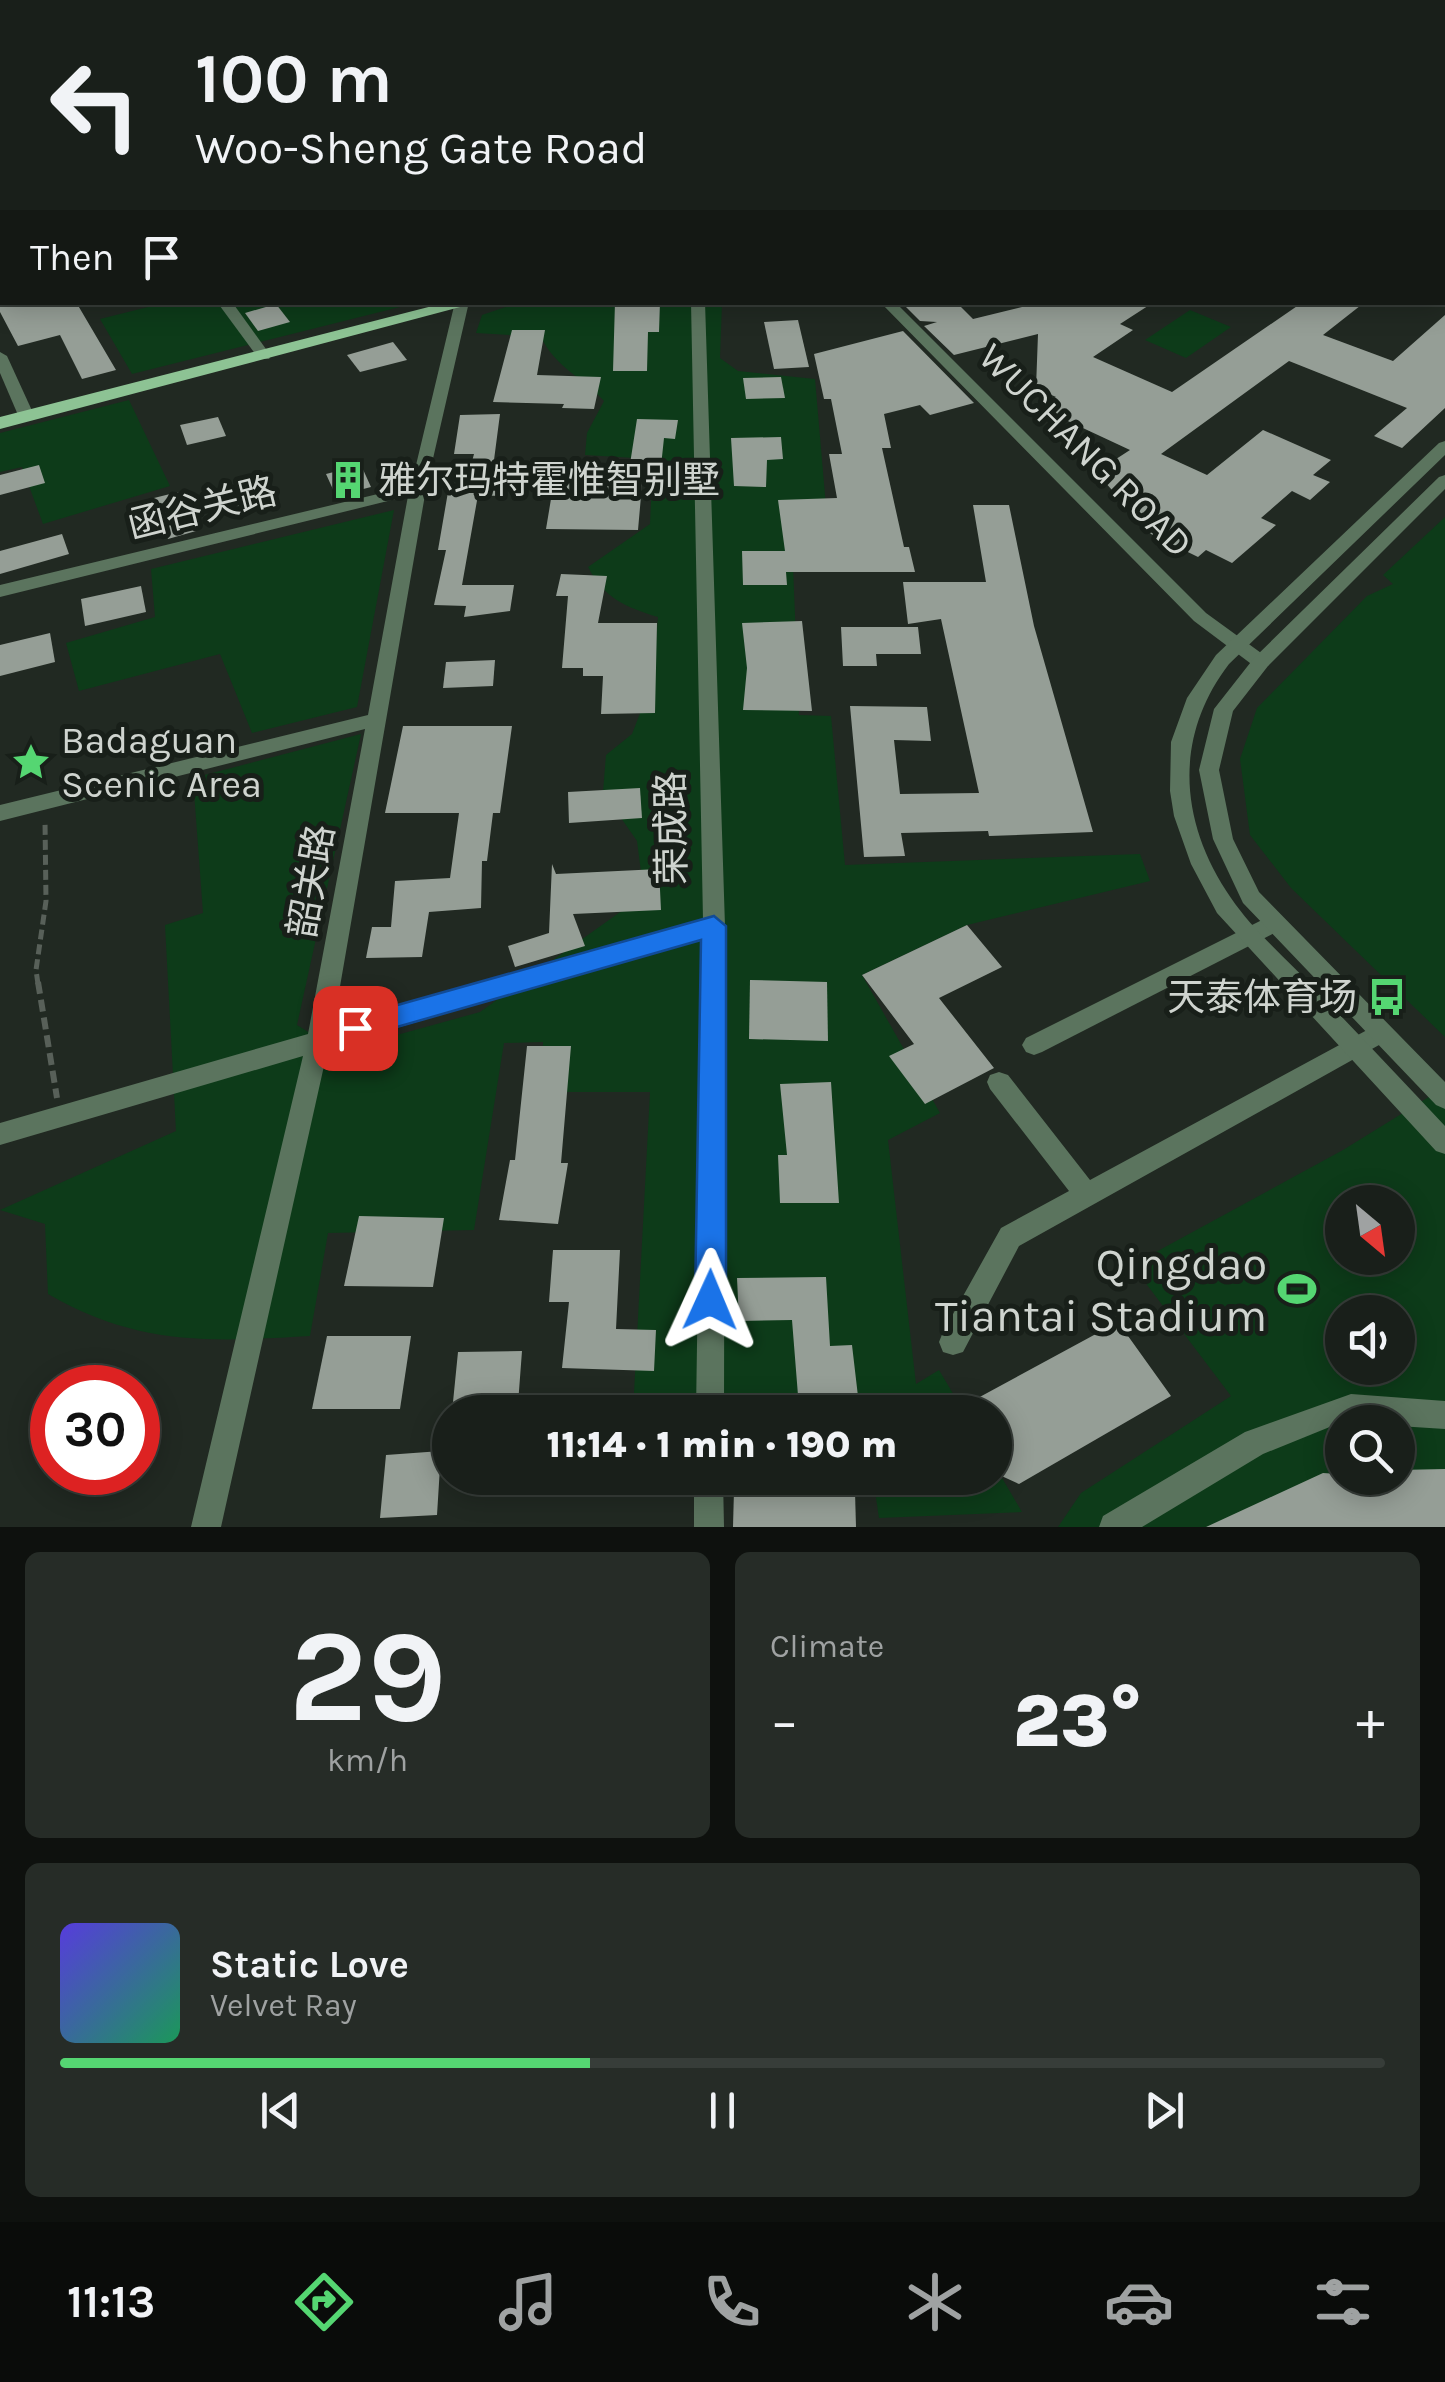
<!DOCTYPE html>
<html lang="en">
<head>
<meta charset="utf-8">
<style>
	body { margin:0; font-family:Karla,"Noto Sans SC",sans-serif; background:#262c27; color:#f1f3f6; height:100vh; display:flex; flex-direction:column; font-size:38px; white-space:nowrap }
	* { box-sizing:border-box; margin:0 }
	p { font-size:32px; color:#9fa2a2 }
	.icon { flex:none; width:55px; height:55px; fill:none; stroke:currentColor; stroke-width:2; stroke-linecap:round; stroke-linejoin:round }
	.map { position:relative; height:1527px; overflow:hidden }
	.drawer { display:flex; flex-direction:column; gap:25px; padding:25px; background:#0e110e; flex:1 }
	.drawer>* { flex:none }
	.top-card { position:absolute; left:0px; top:0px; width:1445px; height:305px; box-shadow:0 5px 25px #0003,0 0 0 2px #373d39; background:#191f1a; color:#f1f3f6; overflow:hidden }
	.needle { width:65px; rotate:151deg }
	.buttons { position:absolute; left:1325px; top:1185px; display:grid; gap:20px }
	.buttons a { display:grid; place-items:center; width:90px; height:90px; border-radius:50%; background:#191f1a; box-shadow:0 5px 25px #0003,0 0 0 2px #373d39; font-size:50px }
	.speed { position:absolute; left:30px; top:1365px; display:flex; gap:20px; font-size:50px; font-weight:700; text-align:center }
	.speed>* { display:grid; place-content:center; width:130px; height:130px; border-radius:50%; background:#191f1a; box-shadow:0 5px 25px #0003,0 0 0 2px #373d39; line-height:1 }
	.speed .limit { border:15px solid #d22; background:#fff; color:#111 }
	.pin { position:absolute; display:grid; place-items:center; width:85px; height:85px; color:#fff; margin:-42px; border-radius:20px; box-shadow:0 5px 15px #0006 }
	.me { position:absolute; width:110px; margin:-55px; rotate:1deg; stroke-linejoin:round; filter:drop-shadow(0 0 8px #0008) }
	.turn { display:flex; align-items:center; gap:35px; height:210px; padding:0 30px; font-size:45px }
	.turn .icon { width:130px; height:130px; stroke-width:2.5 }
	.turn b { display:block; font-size:70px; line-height:85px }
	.then { display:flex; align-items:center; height:95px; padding:0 30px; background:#0003; gap:20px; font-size:38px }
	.big { font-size:75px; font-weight:800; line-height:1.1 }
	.drawer .card { flex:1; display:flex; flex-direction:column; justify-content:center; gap:15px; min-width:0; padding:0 35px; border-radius:15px; background:#262c27 }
	.drawer .dial { align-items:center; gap:0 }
	.dial b { font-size:130px; line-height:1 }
	.song { display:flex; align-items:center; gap:30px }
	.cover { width:120px; height:120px; border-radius:15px; background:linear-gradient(135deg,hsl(250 70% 55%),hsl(150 70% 35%)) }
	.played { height:10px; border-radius:5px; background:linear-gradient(90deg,#55d672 40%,#373d39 40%) }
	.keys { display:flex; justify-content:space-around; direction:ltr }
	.heat { display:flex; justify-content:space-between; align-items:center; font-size:55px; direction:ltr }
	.drawer .tiles { flex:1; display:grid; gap:25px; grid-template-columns:1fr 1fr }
	.card:last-child { grid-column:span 2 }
	.trip { position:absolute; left:432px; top:1395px; width:580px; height:100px; border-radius:50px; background:#191f1a; box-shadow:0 5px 25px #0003,0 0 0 2px #373d39; font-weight:800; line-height:100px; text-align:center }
	.tab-bar { display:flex; height:160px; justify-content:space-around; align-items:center; background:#0a0c0a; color:#9fa2a2 }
	.tab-bar .icon { width:70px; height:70px }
	.tab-bar .current { color:#55d672 }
	.tab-bar b { font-size:45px; color:#f1f3f6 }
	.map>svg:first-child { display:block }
	.green { fill:#0d3b19; fill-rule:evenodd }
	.water { fill:#3e7d4a; stroke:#6a9772; stroke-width:2.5 }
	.building { fill:#959e96 }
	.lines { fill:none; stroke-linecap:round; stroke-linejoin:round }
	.path-far2 { stroke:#586059; stroke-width:2.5; stroke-dasharray:6 2.5; stroke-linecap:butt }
	.path-far1 { stroke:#586059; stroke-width:5; stroke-dasharray:10 5; stroke-linecap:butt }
	.path { stroke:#586059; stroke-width:6; stroke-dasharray:12 6; stroke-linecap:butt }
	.pedestrian { fill:#5b745e; fill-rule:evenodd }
	.minor { fill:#5b745e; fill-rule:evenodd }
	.tertiary { fill:#5b745e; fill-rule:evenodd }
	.primary { fill:#8dc394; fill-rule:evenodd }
	.route { fill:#1a73e8; stroke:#114b97; stroke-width:2.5 }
	.labels { text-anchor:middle; stroke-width:10; stroke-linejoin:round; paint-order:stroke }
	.street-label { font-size:38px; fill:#cfd4cf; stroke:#181f19 }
	.poi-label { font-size:38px; fill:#cfd4cf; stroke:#181f19; text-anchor:start }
	.near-poi-label { font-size:45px; fill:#cfd4cf; stroke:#181f19; text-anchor:end }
</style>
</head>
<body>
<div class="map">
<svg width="1445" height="1527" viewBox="0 0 1445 1527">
	<rect width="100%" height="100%" fill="#212922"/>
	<g class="green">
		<polygon points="164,303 416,303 132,374 100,319"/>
		<path d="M517 303H722L720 358 738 371 815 379 829 541H792L799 715 831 716 845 865 1140 854 1150 881 967 925 862 975 940 1113 888 1140 916 1384 939 1370 964 1412H633L650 1092H542L543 1042 504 1043 474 1230 328 1233 310 1336C210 1342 138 1346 48 1294L45 1224 0 1210 176 1131 165 925 203 913 193 778 361 734 297 1025 339 1051 480 1012 644 895 637 841 603 792 606 755 632 734 653 680 658 617C625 607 604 598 588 567L650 524 652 480 635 458 585 455 587 433 604 401C581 376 556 368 541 337L476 333 482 315Z"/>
		<polygon points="1190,310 1231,327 1186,358 1145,340"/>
		<polygon points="129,400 170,486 43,524 22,467 0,472 0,433"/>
		<polygon points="394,510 357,707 252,733 220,654 79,691 66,643 155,617 151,569"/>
		<polygon points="1445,517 1445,1037 1291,888 1250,835 1240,759 1257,708 1367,596 1393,584 1383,575"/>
		<path d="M1445 1087V1527H1058L1081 1493 1231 1396 1132 1265 1343 1150ZM1342 1202H1398V1258H1342ZM1342 1312H1398V1368H1342ZM1342 1422H1398V1478H1342Z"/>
		<polygon points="995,1466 1022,1512 879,1518 873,1478 995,1478"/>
	</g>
	<polygon class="water" points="802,0 1445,0 1445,237 1442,2"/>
	<g class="building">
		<polygon points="0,302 76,302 116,370 82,379 60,335 18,346 0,312"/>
		<polygon points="615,302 660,302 659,332 648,332 647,371 613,371"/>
		<polygon points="901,302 956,302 973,319 1042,302 1154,302 1120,324 1133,330 1093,357 1172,392 1303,302 1365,302 1323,335 1393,361 1445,315 1445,408 1402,448 1374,436 1407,408 1289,361 1161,454 1207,475 1263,430 1331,460 1313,475 1330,482 1310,500 1292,491 1261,518 1276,525 1232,563 1206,550 1198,557 1151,534 1096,472 1130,450 1040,408 1056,397 1036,388 1038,334 954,355 924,326 937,322 920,321"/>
		<polygon points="276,304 290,322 258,331 245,313"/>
		<polygon points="798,320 809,367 774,369 764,322"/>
		<polygon points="512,330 545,330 537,375 601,377 594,409 562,408 564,404 493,402"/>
		<polygon points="903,331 974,403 930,415 920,405 884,414 891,448 882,448 904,547 909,547 915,572 786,572 787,585 743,585 742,551 785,551 778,500 837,498 829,454 842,454 831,399 824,399 814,354"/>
		<polygon points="393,342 407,360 360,372 347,355"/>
		<polygon points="781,377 785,398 746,399 743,378"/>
		<polygon points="500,414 494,460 506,460 499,496 478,495 462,585 514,585 510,611 464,617 466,606 434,605 446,550 438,550 448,492 464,492 474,454 454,454 460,415"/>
		<polygon points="218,417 226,436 187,445 180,425"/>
		<polygon points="637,419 678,420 675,439 664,438 659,485 642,485 638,530 546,529 557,463 630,464"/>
		<polygon points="781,437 783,459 767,460 766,487 734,486 731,438"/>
		<polygon points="39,465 45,483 0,495 0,475"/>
		<polygon points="361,465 371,487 336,496 326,474"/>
		<polygon points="264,477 273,497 234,507 226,487"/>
		<polygon points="178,492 196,531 168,539 150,499"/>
		<polygon points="973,505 1009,505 1034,626 1093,832 989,836 988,831 901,833 905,856 864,857 850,706 927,707 931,741 894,740 900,794 979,793 941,619 908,624 903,582 986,582"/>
		<polygon points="62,534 69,554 0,574 0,551"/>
		<polygon points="561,574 607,576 598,623 657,623 655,713 601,714 603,676 583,676 583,668 562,668 568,596 556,596"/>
		<polygon points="141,586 146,612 85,626 81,599"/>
		<polygon points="802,621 812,711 743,710 747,668 742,623"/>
		<polygon points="841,627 918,627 921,654 876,654 877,666 843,666"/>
		<polygon points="50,633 55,662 0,676 0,645"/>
		<polygon points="495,660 493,686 443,688 446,662"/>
		<polygon points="403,726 512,726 500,813 493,813 487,861 482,861 481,908 429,912 422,957 366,958 372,927 391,927 395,881 450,878 459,813 385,813"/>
		<polygon points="640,788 642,818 569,823 568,792"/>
		<polygon points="552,864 556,874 659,869 661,910 573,914 585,946 515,967 508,946 549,933"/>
		<polygon points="967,925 1002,967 939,998 994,1068 925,1104 889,1056 914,1044 862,975"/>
		<polygon points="750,980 827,982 828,1041 749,1039"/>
		<polygon points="527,1046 571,1046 561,1163 568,1163 558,1224 499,1220 510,1160 515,1160"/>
		<polygon points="831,1082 839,1203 780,1203 778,1155 787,1155 780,1084"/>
		<polygon points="359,1216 444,1218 433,1287 344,1286"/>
		<polygon points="553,1250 620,1250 616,1329 656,1330 654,1371 562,1368 569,1302 549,1302"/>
		<polygon points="826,1277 830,1346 852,1345 859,1405 799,1408 792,1320 739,1321 737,1278"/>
		<polygon points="1118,1322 1171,1396 1019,1484 995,1473 995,1412 952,1412"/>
		<polygon points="327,1336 411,1336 400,1409 312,1409"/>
		<polygon points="522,1351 518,1404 483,1405 482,1412 452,1412 458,1352"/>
		<polygon points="441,1451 437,1515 380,1518 386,1455"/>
		<polygon points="1445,1469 1445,1527 1206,1527 1323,1473 1398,1478 1398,1470"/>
		<polygon points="734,1490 855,1492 856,1527 733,1527"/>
	</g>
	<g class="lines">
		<polyline class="path-far2" points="242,2 251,0"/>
		<polyline class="path-far1" points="38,984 36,970 46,901 45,821"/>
		<polyline class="path" points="38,982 57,1098"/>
		<g class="pedestrian">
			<rect x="0" y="102" width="2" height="6"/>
			<polygon points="217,302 232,302 271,356 269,359 259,359"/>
			<polygon points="0,352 7,356 34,415 32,418 20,418 18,415 0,373"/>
		</g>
		<g class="minor">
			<polygon points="398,0 408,0 409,2 399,2"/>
			<polygon points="771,0 783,0 784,2 773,2"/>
			<polygon points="455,302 469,302 426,489 333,1027 703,920 691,302 705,302 725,926 724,1412 696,1412 703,938 328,1048 221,1527 191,1527 303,1056 0,1145 0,1123 308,1034 365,729 0,821 0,805 368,715 408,496 0,597 0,585 411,486"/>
			<polygon points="880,302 895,302 1206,613 1268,658 1270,662 1268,666 1254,666 1194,621"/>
			<polygon points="1274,914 1282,917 1285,923 1282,929 1042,1052 1034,1055 1026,1052 1022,1045 1026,1038"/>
			<polygon points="1380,1023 1388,1026 1392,1033 1388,1040 1019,1246 963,1352 953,1355 943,1352 939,1342 943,1332 1001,1228 1069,1191 990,1089 987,1082 990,1075 999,1072 1008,1075 1090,1180"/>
			<polygon points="1351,1394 1445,1401 1445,1429 1398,1426 1398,1422 1342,1422 1263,1454 1142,1527 1099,1527 1103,1516 1245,1432"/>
			<polygon points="694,1478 723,1478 724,1527 694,1527"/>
		</g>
		<g class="tertiary">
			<path d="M1445 441V455L1229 664C1173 737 1179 823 1231 898 1254 932 1290 962 1319 993 1361 1037 1403 1081 1445 1126V1154L1436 1151 1217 913 1191 864 1174 816 1170 791 1171 742 1187 698 1216 655 1439 443Z"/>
			<polygon points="1445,475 1445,489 1268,666 1233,711 1219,770 1233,839 1259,892 1445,1082 1445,1109 1436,1105 1243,903 1213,839 1199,770 1214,709 1254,658 1439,477"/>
		</g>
		<g class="primary">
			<polygon points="1442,249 1445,250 1445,260 1442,259"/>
			<polygon points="448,302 479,302 0,429 0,417"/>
		</g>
	</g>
	<polygon class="route" points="714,916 726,926 726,1300 721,1311 710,1315 700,1311 695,1300 701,940 355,1039 346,1036 342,1028 346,1020 355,1017"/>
	<defs>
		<g id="building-bare" transform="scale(3)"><path d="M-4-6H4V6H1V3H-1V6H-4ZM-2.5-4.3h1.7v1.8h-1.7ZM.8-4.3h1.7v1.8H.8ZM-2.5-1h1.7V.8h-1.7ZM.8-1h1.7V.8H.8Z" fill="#55d672" stroke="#181f19" stroke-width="2.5" paint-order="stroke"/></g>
		<g id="sight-bare" transform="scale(3)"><path d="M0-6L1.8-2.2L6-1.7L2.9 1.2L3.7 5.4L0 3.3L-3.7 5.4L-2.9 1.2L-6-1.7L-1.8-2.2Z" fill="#55d672" stroke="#181f19" stroke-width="2.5" paint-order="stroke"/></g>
		<g id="bus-bare" transform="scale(3)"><path d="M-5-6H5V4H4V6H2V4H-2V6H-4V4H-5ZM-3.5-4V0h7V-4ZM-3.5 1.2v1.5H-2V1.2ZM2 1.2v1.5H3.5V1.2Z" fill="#55d672" stroke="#181f19" stroke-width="2.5" paint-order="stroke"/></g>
		<g id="stadium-bare" transform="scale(3)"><path d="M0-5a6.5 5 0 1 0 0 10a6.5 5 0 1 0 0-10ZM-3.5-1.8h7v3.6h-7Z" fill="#55d672" stroke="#181f19" stroke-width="2.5" paint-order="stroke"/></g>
	</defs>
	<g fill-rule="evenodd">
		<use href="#building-bare" x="348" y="480"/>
		<use href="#sight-bare" x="31" y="762"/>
		<use href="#bus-bare" x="1387" y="997"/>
		<use href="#stadium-bare" x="1297" y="1289"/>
	</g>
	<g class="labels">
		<g class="street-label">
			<text transform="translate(1086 450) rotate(45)" y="13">WUCHANG ROAD</text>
			<text transform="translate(202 508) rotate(-14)" y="13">函谷关路</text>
			<text transform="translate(671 828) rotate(-91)" y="13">荣成路</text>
			<text transform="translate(311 881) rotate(-80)" y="13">韶关路</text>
		</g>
		<g class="poi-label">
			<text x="378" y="493">雅尔玛特霍惟智别墅</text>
			<text x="61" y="753">Badaguan<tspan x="61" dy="44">Scenic Area</tspan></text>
			<text x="1357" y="1010" text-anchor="end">天泰体育场</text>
		</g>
		<g class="near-poi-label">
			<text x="1267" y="1279">Qingdao<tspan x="1267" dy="52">Tiantai Stadium</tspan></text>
		</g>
	</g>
</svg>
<div class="buttons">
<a><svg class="needle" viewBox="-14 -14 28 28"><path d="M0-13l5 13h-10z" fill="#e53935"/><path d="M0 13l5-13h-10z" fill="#9fa2a2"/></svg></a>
<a><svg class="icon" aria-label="sound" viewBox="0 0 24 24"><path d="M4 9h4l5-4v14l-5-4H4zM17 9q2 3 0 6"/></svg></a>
<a><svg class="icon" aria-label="search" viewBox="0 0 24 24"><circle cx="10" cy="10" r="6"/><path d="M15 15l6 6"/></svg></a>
</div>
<div class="speed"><div class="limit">30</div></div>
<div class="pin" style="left:355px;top:1028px;background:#d93025"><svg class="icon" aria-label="arrive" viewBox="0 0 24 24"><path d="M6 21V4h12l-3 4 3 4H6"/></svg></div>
<svg class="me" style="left:710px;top:1300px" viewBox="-20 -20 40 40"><path d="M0-17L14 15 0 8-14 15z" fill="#1a73e8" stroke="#fff" stroke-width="4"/></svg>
<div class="trip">11:14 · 1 min · 190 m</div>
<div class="top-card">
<div class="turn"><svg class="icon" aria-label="left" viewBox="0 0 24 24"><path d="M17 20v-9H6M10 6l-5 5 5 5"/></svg><div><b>100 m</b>Woo-Sheng Gate Road</div></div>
<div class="then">Then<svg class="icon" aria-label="arrive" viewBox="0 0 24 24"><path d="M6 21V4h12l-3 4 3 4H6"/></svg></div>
</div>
</div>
<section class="drawer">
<div class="tiles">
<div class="card dial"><b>29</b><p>km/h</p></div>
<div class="card"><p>Climate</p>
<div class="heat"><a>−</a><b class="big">23°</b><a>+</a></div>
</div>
<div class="card">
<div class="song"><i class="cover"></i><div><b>Static Love</b><p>Velvet Ray</p></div></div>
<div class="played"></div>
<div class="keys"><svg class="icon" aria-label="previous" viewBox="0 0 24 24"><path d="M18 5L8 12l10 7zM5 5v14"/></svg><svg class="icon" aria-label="pause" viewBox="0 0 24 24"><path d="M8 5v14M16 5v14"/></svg><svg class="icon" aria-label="next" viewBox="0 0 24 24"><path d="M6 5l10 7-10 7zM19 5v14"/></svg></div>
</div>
</div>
</section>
<nav class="tab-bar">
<b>11:13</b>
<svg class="icon current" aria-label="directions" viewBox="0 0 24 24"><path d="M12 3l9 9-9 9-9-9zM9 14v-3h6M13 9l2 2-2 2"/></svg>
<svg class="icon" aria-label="music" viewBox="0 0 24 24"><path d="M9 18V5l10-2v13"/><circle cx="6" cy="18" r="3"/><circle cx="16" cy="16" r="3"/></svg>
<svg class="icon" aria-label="phone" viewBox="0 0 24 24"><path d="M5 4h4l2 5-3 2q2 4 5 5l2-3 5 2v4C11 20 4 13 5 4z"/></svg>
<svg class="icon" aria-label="climate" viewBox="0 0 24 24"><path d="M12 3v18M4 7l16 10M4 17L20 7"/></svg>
<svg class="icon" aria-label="car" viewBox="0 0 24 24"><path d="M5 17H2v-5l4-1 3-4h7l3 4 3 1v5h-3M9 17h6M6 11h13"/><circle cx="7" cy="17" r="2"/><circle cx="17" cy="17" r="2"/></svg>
<svg class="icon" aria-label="filters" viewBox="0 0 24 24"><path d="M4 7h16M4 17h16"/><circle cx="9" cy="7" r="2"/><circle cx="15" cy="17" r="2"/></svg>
</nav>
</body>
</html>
